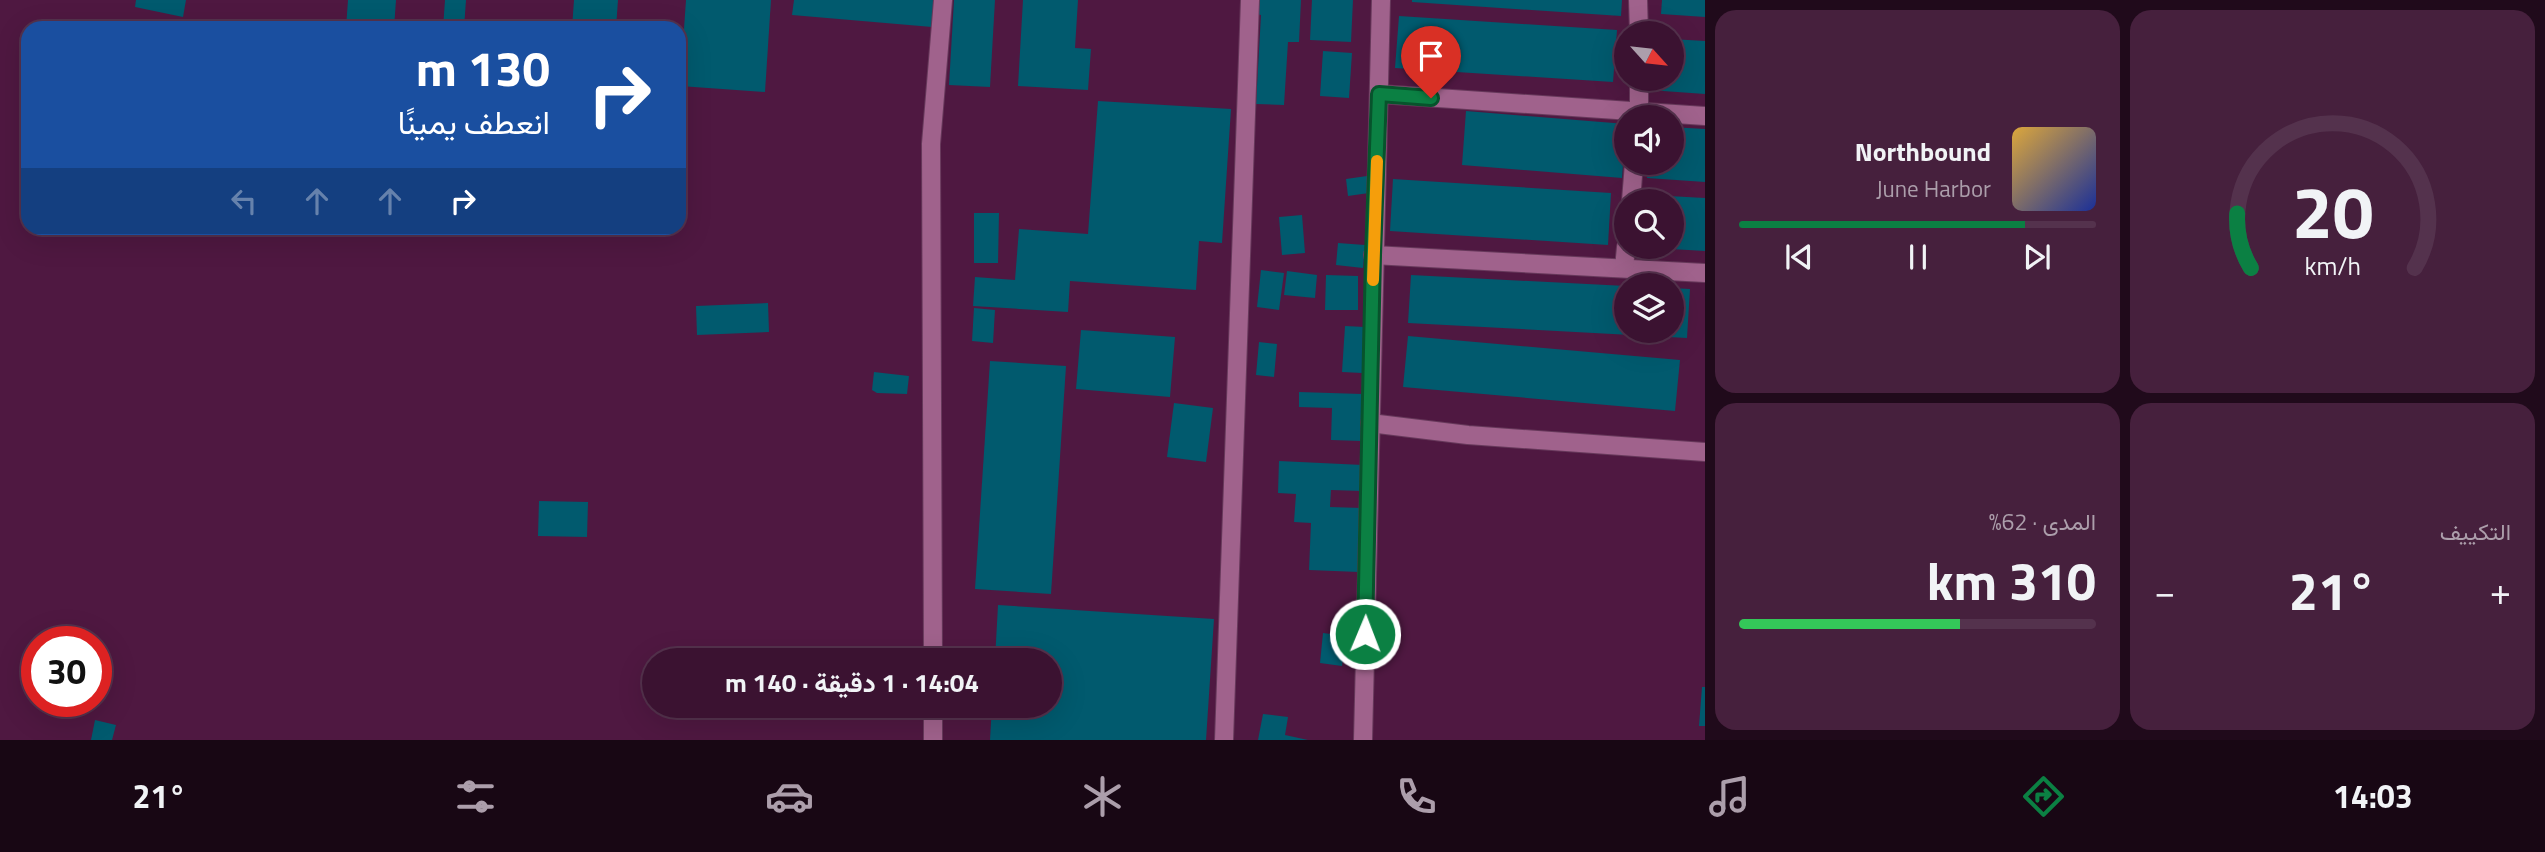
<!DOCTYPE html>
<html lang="ar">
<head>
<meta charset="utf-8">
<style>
	body { margin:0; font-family:"Titillium Web",Vazirmatn,sans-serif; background:#46203d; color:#f1f3f6; direction:rtl; height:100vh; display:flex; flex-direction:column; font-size:26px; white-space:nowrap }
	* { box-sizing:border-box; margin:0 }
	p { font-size:23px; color:#ac9eab }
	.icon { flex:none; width:38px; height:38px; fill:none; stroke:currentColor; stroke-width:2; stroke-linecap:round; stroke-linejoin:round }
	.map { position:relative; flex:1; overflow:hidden; direction:ltr }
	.drawer { display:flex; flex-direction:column; gap:10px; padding:10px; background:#200a1b; width:840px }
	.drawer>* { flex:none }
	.guide { position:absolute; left:21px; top:21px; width:665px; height:214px; border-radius:21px; box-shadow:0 7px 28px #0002,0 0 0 2px #54324d; direction:rtl; background:#1a4fa0; color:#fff; overflow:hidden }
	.needle { width:46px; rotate:117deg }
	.tools { position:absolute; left:1614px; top:21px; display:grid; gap:14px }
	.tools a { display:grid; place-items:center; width:70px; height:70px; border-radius:50%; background:#3b1231; box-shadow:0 7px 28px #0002,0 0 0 2px #54324d; font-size:35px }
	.speed { position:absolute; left:21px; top:626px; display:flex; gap:14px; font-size:35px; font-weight:700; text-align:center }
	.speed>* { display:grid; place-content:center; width:91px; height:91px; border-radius:50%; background:#3b1231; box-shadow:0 7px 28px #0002,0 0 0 2px #54324d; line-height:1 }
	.speed .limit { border:10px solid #d22; background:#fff; color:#111 }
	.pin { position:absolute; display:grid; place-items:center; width:60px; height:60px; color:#fff; margin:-72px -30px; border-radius:50% 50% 50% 0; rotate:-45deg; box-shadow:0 0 7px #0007 }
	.pin .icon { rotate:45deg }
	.me { position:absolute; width:77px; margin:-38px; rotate:1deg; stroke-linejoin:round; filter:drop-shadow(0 0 5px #0008) }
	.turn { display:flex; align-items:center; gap:24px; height:147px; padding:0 21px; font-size:32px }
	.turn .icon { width:91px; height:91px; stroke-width:2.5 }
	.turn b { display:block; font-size:49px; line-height:60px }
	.lanes { display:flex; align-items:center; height:66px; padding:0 21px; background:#0003; justify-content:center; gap:35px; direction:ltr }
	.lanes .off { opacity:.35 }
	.big { font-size:52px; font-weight:700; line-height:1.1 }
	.drawer .widget { flex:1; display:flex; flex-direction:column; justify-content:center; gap:10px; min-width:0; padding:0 24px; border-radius:21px; background:#46203d }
	.drawer .dial { align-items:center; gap:0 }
	.dial svg { height:182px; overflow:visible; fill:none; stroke:#54324d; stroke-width:7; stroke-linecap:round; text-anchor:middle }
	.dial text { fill:#f1f3f6; stroke:none }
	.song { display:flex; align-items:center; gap:21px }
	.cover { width:84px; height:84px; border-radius:10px; background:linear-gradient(135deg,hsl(40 70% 55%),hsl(230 70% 35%)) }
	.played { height:7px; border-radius:4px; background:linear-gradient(90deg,#0b8043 80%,#54324d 80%) }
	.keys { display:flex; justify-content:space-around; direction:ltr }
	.heat { display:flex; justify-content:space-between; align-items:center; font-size:38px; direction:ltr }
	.charge { height:10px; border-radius:5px; background:linear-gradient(90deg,#34c759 62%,#54324d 0) }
	.drawer .tiles { flex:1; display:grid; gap:10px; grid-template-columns:repeat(2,1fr) }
	.trip { position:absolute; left:642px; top:648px; width:420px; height:70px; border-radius:35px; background:#3b1231; box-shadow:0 7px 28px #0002,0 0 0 2px #54324d; font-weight:700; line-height:70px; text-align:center; direction:rtl }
	.dock { display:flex; height:112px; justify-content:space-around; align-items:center; background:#180714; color:#ac9eab }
	.dock .icon { width:49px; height:49px }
	.dock .current { color:#0b8043 }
	.dock b { font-size:32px; color:#f1f3f6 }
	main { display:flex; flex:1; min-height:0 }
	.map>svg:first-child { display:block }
	.building { fill:#015a6e }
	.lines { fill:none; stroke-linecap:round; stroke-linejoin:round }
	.minor-casing { stroke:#67395b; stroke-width:20 }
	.minor { stroke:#a0628c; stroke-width:18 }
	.route-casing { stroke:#07532c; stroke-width:18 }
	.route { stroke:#0b8043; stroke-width:12 }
	.slow { stroke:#f59e0b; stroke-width:12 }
</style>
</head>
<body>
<main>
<section class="drawer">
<div class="tiles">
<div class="widget dial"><svg viewBox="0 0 100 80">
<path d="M14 69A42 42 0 1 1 86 69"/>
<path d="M14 69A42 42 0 0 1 8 45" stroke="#0b8043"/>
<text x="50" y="56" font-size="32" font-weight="700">20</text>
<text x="50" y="72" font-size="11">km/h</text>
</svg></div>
<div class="widget">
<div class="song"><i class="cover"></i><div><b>Northbound</b><p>June Harbor</p></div></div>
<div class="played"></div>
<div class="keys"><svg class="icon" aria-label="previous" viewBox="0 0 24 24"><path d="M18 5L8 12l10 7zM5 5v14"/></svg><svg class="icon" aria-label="pause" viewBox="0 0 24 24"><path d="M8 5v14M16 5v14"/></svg><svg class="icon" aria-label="next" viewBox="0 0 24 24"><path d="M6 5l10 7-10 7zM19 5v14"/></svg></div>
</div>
<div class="widget"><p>التكييف</p>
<div class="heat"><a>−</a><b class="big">21°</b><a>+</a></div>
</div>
<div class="widget"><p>المدى · 62%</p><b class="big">310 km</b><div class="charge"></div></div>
</div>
</section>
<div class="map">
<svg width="1705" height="740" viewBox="0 0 1705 740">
	<rect width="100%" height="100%" fill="#4f1841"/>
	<g class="building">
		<polygon points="136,0 186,0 183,17 135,7"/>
		<polygon points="348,0 396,0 394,28 346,28"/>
		<polygon points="445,0 466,0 464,28 443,28"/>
		<polygon points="574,0 618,0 616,28 572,28"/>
		<polygon points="686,0 771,0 765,92 680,86"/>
		<polygon points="794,0 934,0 932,27 792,15"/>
		<polygon points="954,0 995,0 990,87 949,85"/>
		<polygon points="1023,0 1078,0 1075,48 1091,49 1088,90 1018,86"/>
		<polygon points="1257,0 1301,0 1299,42 1288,42 1284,105 1256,104 1261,15 1256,14"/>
		<polygon points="1312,0 1353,0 1351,42 1310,40"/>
		<polygon points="1412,0 1622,0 1621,16 1412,2"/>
		<polygon points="1662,0 1705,0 1705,17 1661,14"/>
		<polygon points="1399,16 1617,30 1613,82 1395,68"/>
		<polygon points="1671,39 1705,41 1705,94 1649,90 1650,79 1671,79"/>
		<polygon points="1323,51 1352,53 1349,98 1320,96"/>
		<polygon points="1098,101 1231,109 1222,243 1199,241 1196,290 1070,281 1068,312 973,306 975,277 1015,280 1019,229 1088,234"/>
		<polygon points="1466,111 1626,124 1622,178 1462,165"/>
		<polygon points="1671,127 1705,129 1705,182 1647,178 1648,163 1671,163"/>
		<polygon points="1367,176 1369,193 1348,196 1346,179"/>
		<polygon points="1393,179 1611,193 1608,245 1390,231"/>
		<polygon points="1650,195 1705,198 1705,251 1671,249 1671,201 1649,201"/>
		<polygon points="974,213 999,213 998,263 974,263"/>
		<polygon points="1302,215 1305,253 1282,255 1279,217"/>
		<polygon points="1338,243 1365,245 1363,268 1336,265"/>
		<polygon points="1261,270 1284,273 1279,310 1257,307"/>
		<polygon points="1287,271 1317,275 1315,298 1284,295"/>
		<polygon points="1326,275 1358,276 1358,310 1325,310"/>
		<polygon points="1411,275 1626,286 1626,331 1671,331 1671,288 1690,289 1687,338 1408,323"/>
		<polygon points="768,303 769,332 697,335 696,306"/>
		<polygon points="974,308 995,310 993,343 972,341"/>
		<polygon points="1345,326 1365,327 1362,373 1342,372"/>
		<polygon points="1081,330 1175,337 1170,397 1076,389"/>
		<polygon points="1408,336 1680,360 1675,411 1403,387"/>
		<polygon points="1259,342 1277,344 1274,377 1256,375"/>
		<polygon points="990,361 1066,366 1051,594 975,589"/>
		<polygon points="874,372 909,376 907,394 877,393 872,390"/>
		<polygon points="1299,392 1362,394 1361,441 1331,440 1332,408 1299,407"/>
		<polygon points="1174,403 1213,408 1206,462 1167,457"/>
		<polygon points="1279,461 1363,465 1362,491 1331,490 1330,507 1362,508 1359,572 1309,570 1311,523 1294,522 1296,494 1278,493"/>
		<polygon points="539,501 588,502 587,537 538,536"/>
		<polygon points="998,605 1214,619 1206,740 990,740 992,705 1050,705 1050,660 995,660"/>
		<polygon points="1323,633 1346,636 1342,666 1320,663"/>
		<polygon points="1702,687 1705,687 1705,726 1699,726"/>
		<polygon points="1263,714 1288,717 1285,735 1308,740 1258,740"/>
		<polygon points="95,720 116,725 112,740 91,740"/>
	</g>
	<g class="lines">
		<g class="minor-casing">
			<g id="minor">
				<polyline points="1638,0 1639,33"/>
				<polyline points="1379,94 1705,116"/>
				<polyline points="1639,117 1639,79"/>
				<polyline points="1631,201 1634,163"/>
				<polyline points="1373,255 1705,273"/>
				<polyline points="1624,268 1626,247"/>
				<polyline points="1370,423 1468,435 1705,452"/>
				<polyline points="933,660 931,144 943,0"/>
				<polyline points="933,705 933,740"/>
				<polyline points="1224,740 1250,0"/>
				<polyline points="1363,740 1381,0"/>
			</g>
		</g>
		<use href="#minor" class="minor"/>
	</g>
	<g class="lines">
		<g class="route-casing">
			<polyline id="route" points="1365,634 1373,255 1379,94 1431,98"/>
		</g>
		<use href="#route" class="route"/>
		<polyline class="slow" points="1373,280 1377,161"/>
	</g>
</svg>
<div class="tools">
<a><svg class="needle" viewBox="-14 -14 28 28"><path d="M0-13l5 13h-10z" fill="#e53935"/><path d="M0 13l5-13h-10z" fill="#ac9eab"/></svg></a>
<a><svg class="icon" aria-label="sound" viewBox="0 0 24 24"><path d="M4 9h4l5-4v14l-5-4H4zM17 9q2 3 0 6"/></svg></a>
<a><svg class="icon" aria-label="search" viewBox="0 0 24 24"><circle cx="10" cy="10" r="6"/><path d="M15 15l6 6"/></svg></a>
<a><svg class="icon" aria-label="layers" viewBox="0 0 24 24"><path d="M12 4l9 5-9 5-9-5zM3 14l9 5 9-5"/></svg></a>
</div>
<div class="speed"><div class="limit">30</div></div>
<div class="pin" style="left:1431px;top:98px;background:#d93025"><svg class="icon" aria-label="arrive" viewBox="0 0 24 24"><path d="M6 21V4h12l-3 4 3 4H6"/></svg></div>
<svg class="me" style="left:1365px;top:634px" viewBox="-20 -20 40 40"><circle r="17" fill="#0b8043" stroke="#fff" stroke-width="3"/><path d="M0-11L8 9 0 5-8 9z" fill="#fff"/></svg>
<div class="trip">14:04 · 1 دقيقة · 140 m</div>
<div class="guide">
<div class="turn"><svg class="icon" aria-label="right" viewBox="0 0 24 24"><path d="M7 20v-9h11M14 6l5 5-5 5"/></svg><div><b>130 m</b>انعطف يمينًا</div></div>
<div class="lanes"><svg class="icon off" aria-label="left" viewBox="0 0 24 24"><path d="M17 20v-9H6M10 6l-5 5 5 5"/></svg><svg class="icon off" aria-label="ahead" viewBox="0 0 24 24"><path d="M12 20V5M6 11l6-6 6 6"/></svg><svg class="icon off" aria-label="ahead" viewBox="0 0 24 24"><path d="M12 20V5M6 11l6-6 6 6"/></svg><svg class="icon" aria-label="right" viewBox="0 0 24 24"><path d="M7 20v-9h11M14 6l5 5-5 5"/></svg></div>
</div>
</div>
</main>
<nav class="dock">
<b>14:03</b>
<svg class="icon current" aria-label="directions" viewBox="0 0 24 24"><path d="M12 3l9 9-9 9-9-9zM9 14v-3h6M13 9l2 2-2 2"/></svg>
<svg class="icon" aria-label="music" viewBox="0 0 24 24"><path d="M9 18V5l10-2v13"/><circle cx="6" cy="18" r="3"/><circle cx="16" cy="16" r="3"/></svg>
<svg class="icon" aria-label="phone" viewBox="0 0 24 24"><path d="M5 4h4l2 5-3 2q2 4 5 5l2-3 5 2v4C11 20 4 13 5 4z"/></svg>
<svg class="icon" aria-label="climate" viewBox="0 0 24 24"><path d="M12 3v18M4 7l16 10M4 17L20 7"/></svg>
<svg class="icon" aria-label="car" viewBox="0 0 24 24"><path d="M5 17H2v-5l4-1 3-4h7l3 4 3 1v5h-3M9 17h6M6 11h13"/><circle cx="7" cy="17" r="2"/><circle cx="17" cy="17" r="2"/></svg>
<svg class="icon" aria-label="filters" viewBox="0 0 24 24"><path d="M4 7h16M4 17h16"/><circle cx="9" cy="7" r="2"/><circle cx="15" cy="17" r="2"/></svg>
<b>21°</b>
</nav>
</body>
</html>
